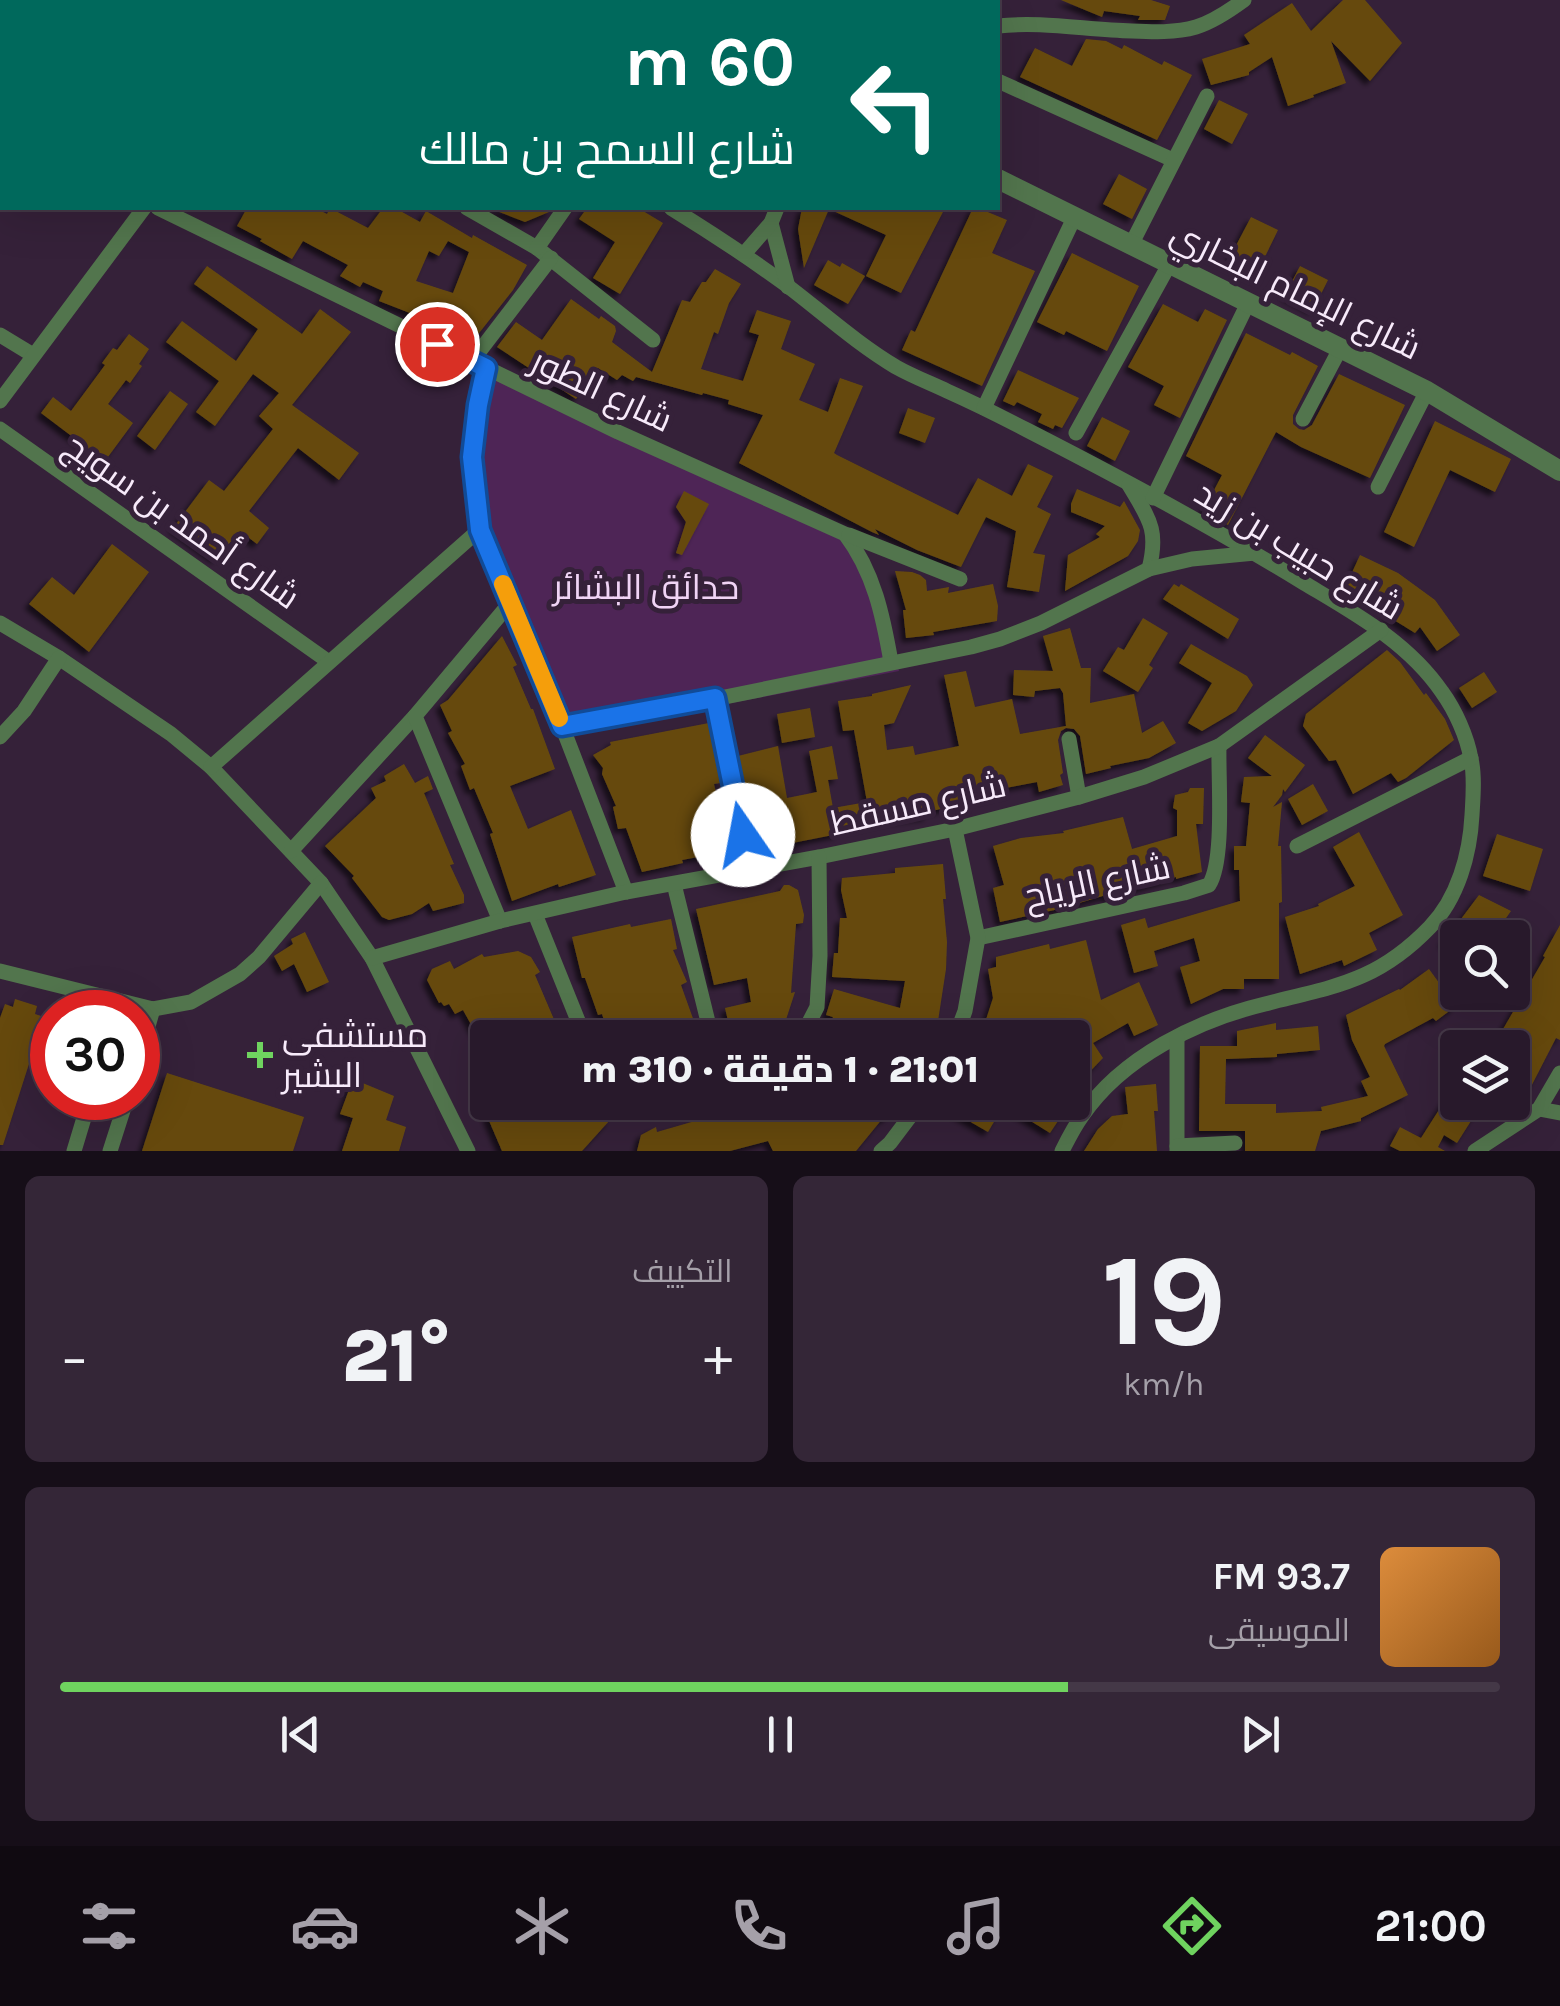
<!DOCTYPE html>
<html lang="ar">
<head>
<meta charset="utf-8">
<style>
	body { margin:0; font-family:Karla,Cairo,sans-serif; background:#342637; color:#f1f3f6; direction:rtl; height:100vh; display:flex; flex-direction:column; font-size:38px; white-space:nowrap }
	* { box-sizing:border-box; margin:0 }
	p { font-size:32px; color:#a5a0a9 }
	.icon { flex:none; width:55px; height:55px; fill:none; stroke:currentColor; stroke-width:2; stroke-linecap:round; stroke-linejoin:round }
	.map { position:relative; height:1151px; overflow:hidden; direction:ltr }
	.sheet { display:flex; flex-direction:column; gap:25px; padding:25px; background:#160e18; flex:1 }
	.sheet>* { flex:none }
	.banner { position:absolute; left:0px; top:0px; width:1000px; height:210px; box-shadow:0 10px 40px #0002,0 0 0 2px #443847; direction:rtl; background:#00695c; color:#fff; overflow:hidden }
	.tools { position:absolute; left:1440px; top:920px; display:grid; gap:20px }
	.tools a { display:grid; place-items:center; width:90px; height:90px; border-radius:10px; background:#28192b; box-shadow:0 10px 40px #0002,0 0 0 2px #443847; font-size:50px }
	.speed { position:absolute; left:30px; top:990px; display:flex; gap:20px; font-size:50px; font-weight:700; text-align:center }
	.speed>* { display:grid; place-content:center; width:130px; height:130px; border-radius:50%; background:#28192b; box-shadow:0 10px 40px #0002,0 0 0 2px #443847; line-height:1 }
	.speed .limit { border:15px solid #d22; background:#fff; color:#111 }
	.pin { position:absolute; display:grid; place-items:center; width:85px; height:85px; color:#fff; margin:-42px; border:5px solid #fff; border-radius:50%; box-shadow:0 2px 10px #0007 }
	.me { position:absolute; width:110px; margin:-55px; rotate:348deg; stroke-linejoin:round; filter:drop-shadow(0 0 8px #0008) }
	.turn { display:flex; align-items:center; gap:35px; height:210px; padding:0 40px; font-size:45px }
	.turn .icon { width:130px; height:130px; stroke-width:2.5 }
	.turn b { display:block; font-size:70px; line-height:85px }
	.big { font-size:75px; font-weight:800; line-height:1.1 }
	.sheet .card { flex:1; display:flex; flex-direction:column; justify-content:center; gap:15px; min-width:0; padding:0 35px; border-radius:15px; background:#342637 }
	.sheet .dial { align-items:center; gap:0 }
	.dial b { font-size:130px; line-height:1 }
	.song { display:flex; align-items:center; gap:30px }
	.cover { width:120px; height:120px; border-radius:15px; background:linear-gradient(135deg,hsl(30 70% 55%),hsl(30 70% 35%)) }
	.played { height:10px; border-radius:5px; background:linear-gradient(90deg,#6fd35f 70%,#443847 70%) }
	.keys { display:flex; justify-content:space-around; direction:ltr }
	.heat { display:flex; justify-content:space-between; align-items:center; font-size:55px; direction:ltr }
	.sheet .tiles { flex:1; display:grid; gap:25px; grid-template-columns:1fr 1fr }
	.card:last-child { grid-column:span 2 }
	.trip { position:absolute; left:470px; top:1020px; width:620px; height:100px; border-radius:10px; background:#28192b; box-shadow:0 10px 40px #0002,0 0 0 2px #443847; font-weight:800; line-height:100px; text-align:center; direction:rtl }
	.tabs { display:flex; height:160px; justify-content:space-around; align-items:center; background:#100a11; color:#a5a0a9 }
	.tabs .icon { width:70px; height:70px }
	.tabs .current { color:#6fd35f }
	.tabs b { font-size:45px; color:#f1f3f6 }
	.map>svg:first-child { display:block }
	.green { fill:#4e2556 }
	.building { fill:#664a0e; fill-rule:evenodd; filter:url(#shadow) }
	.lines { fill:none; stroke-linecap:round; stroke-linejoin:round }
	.minor { stroke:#52754d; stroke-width:15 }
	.tertiary { stroke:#52754d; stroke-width:20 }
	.route-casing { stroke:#114b97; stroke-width:25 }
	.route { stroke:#1a73e8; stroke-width:18 }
	.slow { stroke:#f59e0b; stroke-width:18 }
	.poi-dot { fill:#6fd35f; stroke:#352139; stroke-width:4 }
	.labels { text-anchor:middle; stroke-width:10; stroke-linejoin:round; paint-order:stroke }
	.street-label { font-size:35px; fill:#f7eafa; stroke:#352139 }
	.park-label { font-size:35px; fill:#f0d4f5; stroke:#352139 }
	.poi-label { font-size:35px; fill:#f7eafa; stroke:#352139; text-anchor:start }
</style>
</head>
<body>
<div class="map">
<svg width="1560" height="1151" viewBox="0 0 1560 1151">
	<defs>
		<filter id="shadow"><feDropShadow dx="-4.5" dy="4.5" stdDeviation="2.5" flood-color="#0009"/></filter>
	</defs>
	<rect width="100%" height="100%" fill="#352139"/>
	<polygon class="green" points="481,367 847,537 879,595 899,671 564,735 486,528 478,453"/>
	<g class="building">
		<polygon points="1061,0 1151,0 1170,6 1165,20 1138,20 1140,16 1104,11 1102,17"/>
		<polygon points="1343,0 1365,0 1402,43 1370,81 1331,41 1346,83 1313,95 1314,97 1288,106 1272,57 1249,72 1249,75 1211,85 1202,59 1250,44 1244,35 1292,3 1311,31"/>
		<polygon points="1086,39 1106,41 1122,49 1124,45 1162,65 1164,61 1192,75 1157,140 1020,77 1035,48 1072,66"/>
		<polygon points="1219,100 1248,114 1232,144 1204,129"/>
		<polygon points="1119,174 1147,189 1132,219 1103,204"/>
		<path d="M247 208H315L327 214 330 208 368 228 383 208H395L420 222 426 211 472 238 473 235 527 265 513 290 472 342 433 322 379 301 383 291 363 282 360 287 340 276 348 265 303 241 292 259 260 241 262 239 237 226ZM448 241 469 252 453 293 416 281 429 251 439 256Z"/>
		<polygon points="489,208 552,208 549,212 525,222"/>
		<polygon points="587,208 638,208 663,223 620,294 593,278 615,242 579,219"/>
		<polygon points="802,208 945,208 901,293 866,276 886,235 829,209 804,268 798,229"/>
		<polygon points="973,208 978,208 1007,220 992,253 1035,271 982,386 902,350 911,330 915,332"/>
		<polygon points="1251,217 1278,230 1258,271 1230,257"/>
		<polygon points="1072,253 1139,286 1107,351 1066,331 1064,335 1037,322"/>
		<polygon points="828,260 840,267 842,263 865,276 848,304 814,285"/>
		<polygon points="207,266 302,334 320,309 351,332 292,405 359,453 339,480 298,448 249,511 269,528 257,544 240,531 216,559 173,528 209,480 224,491 273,429 259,416 279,393 253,374 215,426 196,412 219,381 166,342 182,321 236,361 258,329 194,284"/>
		<polygon points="1300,266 1328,280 1313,310 1285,295"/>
		<polygon points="715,269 741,284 729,303 718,334 714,332 701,369 743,381 759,335 749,332 757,310 791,321 781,349 815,364 799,400 828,412 840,378 863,386 834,453 837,455 958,515 978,478 1012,496 1028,464 1053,476 1037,507 1051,514 1033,553 1045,555 1039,592 1007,587 1016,531 986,517 961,567 917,550 875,529 879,535 872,532 739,463 763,415 728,404 729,400 703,393 702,395 636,377 633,381 622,375 617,380 598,368 576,399 497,347 516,322 542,340 571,299 599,319 601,316 615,326 616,331 612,342 652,372 682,300 690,302 702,282 706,282"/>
		<polygon points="1163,304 1198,322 1205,309 1227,320 1180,418 1154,405 1164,386 1128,367"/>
		<polygon points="1246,333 1290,355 1292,352 1318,366 1293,415 1293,424 1299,429 1304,430 1312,425 1339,374 1405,405 1370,478 1301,447 1276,432 1228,525 1203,511 1222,475 1186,456"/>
		<polygon points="129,334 149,349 139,364 142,366 130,383 126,380 108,404 133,423 99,469 80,455 86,447 41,413 53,397 71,411 105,365 102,363 113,348 117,350"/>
		<polygon points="1018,370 1079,398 1062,428 1055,425 1053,429 1038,422 1042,414 1017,402 1014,406 1003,401"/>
		<polygon points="170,391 188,404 155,450 137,436"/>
		<polygon points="908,408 935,418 925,443 899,433"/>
		<polygon points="1102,417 1130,431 1115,461 1087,446"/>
		<polygon points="1435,421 1511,459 1495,492 1450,470 1414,547 1384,532"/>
		<polygon points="1077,489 1120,507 1124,501 1140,530 1138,541 1128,556 1065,591 1068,555 1100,537 1096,534 1105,526 1071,512 1071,504"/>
		<polygon points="684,491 709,504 682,555 676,553 686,522 676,507"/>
		<polygon points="112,544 149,572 89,652 29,604 52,577 74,595"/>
		<polygon points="1360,555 1398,573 1435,600 1460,635 1437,651 1420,627 1415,633 1386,615 1389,611 1345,588"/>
		<polygon points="895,571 912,572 920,575 926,580 927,591 949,587 948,593 993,584 998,606 997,621 933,632 934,635 906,638 903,610 906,610"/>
		<polygon points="1174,584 1179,587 1181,584 1239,619 1228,639 1163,599"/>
		<polygon points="1143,618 1168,633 1149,665 1153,668 1138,692 1103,671 1118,647 1124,650"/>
		<polygon points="1070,628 1081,668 1091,668 1090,703 1134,694 1142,733 1163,721 1176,743 1149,758 1110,766 1111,768 1086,774 1080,736 1074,729 1066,728 1061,731 1058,740 1063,773 1060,775 1063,785 1039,792 1037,782 995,790 995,792 958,800 959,805 927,812 928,816 870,822 838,829 838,834 757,850 738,756 778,746 787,798 817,792 809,751 832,746 838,779 828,780 833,808 867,802 854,730 843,731 838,701 872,696 872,694 911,685 894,723 884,725 887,750 913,746 915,755 959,746 944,675 966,671 975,707 1012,699 1020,734 1066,726 1063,693 1060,688 1035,691 1034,697 1013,695 1014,670 1053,671 1043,636"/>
		<polygon points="502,636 517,665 513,667 531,709 533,709 555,769 510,786 528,829 571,810 596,875 559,887 558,884 512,901 490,834 493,833 474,788 470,790 461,766 465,764 448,733 452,731 440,705 448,700"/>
		<polygon points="1191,644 1247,676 1253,685 1236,711 1202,731 1188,723 1212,683 1179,663"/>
		<polygon points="1387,650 1400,662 1424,695 1426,693 1445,719 1454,740 1406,778 1398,782 1391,773 1353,794 1336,760 1329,761 1303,726 1306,714"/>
		<polygon points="1484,672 1497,692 1472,708 1459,688"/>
		<polygon points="810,708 815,737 782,743 777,714"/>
		<polygon points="709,723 721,783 714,784 730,851 682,860 683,863 642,872 626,828 618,829 613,807 616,806 602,774 603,768 593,755 611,745 610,742"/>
		<polygon points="1265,735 1305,765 1285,792 1283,789 1282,795 1273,807 1282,802 1278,846 1281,846 1282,902 1279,903 1279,979 1244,979 1244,989 1223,989 1191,1004 1180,967 1200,961 1194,938 1154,951 1158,966 1134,973 1121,925 1145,918 1148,928 1240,901 1239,870 1234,870 1234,846 1246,846 1250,803 1241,802 1244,777 1272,776 1248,758"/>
		<polygon points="404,764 415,783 428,776 433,789 424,793 454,864 450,865 464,895 464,903 433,911 429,903 412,914 389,920 382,917 352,878 354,876 325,846 376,798 371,788 386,781 384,776"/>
		<polygon points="1313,784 1328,811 1302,825 1288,799"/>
		<polygon points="1190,788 1204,788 1203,824 1196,824 1202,872 1176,879 1176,877 1107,898 1106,895 1059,909 1000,922 993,888 1004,885 993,846 1021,838 1064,833 1063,831 1123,817 1132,849 1177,836 1177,810 1173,808 1175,795 1188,792"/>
		<polygon points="1359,832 1403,915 1369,933 1377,950 1344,966 1342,960 1300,974 1285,917 1319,906 1318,904 1355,886 1333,847"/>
		<polygon points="1497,834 1543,849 1530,891 1483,876"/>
		<polygon points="943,864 946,899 943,899 947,942 946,969 938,1021 933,1038 897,1038 866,1027 862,1038 825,1038 833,1017 826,1015 834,989 900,1008 905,981 832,977 834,953 838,953 840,918 847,918 841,890 842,878 895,873 895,868"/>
		<polygon points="784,885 789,885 798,890 804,915 803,923 796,924 791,993 795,992 780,1038 732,1038 725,1008 751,1002 747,978 714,985 696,909 780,891"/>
		<polygon points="1479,895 1511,911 1492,938 1458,938 1458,952 1443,943"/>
		<polygon points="671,919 677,949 673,950 687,982 681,985 700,1038 610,1038 602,1014 598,1015 585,978 582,978 572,937 630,924 631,927"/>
		<polygon points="1560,925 1560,1040 1556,1038 1520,1108 1512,1113 1512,1048 1492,1048 1545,957 1543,956"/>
		<polygon points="305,932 329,982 307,992 294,964 282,971 274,956 293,944 291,939"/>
		<polygon points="1086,940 1101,1000 1139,982 1158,1025 1134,1036 1128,1023 1093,1043 1103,1058 1072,1090 1072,1038 980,1038 993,998 988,969 996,967 996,957 1049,944 1050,949"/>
		<polygon points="518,951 531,957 540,972 535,975 562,1038 486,1038 484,1034 478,1037 463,1010 455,1014 449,1004 444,1006 441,1002 439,1003 427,980 432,969 450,961 454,969 482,954 484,957"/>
		<polygon points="1429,969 1456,1006 1436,1021 1433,1018 1385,1044 1384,1046 1408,1095 1361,1118 1361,1121 1321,1131 1315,1151 1245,1151 1245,1131 1199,1131 1200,1046 1237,1046 1237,1031 1276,1023 1276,1030 1318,1026 1320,1050 1277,1054 1277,1057 1226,1059 1225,1104 1276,1104 1276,1113 1322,1111 1321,1107 1368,1096 1361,1081 1370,1077 1352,1040 1346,1015 1399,989 1400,990"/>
		<polygon points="15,999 37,1006 35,1014 44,1017 3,1145 0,1145 0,1018 5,1004 13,1007"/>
		<polygon points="167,1073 304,1117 293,1151 142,1151"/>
		<polygon points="353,1079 394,1096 386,1120 406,1127 399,1151 342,1151 353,1118 340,1114"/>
		<polygon points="1458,1080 1458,1102 1483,1102 1457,1143 1444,1135 1438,1147 1445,1151 1400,1151 1390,1146 1400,1127 1421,1138"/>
		<polygon points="1156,1084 1158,1111 1154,1111 1157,1151 1084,1151 1098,1129 1112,1116 1128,1114 1125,1087"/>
		<polygon points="517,1102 599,1102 610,1120 582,1151 502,1151 487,1116"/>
		<polygon points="767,1102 896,1102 886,1119 883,1118 856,1151 773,1151 768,1141 730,1151 637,1151 641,1135 656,1127 657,1132 740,1108 742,1117"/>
		<polygon points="936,1102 976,1102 998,1115 988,1132"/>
		<polygon points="1000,1102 1066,1102 1060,1109 1064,1112 1050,1133"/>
	</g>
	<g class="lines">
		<g class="minor">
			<polyline points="380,0 383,2"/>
			<polyline points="10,2 11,0"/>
			<polyline points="139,2 139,0"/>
			<polyline points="287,2 288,0"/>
			<path d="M998 26C1042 21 1087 30 1132 31 1153 32 1175 33 1196 27 1213 22 1229 11 1244 0"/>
			<polyline points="0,47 2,37"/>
			<polyline points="998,81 1173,160"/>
			<polyline points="0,112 2,114"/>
			<path d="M158 208 618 432 845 534C874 572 883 616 891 662"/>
			<polyline points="467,208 537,248 653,340"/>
			<path d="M671 208C710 232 748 257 785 284 822 312 856 343 896 367 912 376 930 383 947 391 974 403 1000 416 1027 430 1121 478 1214 528 1304 583 1354 613 1408 642 1442 692 1455 710 1467 736 1471 759 1475 776 1473 798 1472 815 1470 854 1458 898 1430 927 1377 982 1335 986 1265 1004 1198 1020 1122 1057 1082 1116 1074 1127 1068 1139 1062 1151"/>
			<polyline points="771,223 788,287"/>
			<polyline points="1131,245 1207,96"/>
			<polyline points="537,248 565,208"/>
			<polyline points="744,254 771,223 777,208"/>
			<polyline points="0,335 33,355"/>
			<polyline points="472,361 551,258"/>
			<polyline points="486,368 478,405 472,457 479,530 562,726 626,892"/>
			<polyline points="0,401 144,208"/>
			<polyline points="984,408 1074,218"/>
			<polyline points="1303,419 1341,347"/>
			<polyline points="0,429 329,662"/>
			<polyline points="1076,433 1170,263"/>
			<path d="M1129 485C1149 519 1159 529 1149 569"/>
			<polyline points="1378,487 1427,391"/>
			<polyline points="1153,498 1249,301"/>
			<polyline points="849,535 960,579"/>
			<polyline points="0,623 59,658 171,734 211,767 321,883 372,958 468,1151"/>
			<polyline points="715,699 750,869"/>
			<polyline points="562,726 715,699 971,647 1000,639 1041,623 1149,569 1192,559 1255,553"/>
			<polyline points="0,737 24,711 59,658"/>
			<polyline points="1069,739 1079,797"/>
			<polyline points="211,767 479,530"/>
			<polyline points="1297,846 1471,758"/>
			<polyline points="291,851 415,716"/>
			<polyline points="674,884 712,1038"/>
			<polyline points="535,914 585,1038"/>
			<polyline points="500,921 415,716 510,603"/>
			<path d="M978 938 1184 893 1209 885C1225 860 1218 778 1219 746"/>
			<polyline points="372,958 500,921 626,892 819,857 955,829 1079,797 1144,777 1219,746 1381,630"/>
			<polyline points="0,971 153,1009 191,1002 240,974 259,957 321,883"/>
			<polyline points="1177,1037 1177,1151"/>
			<polyline points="801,1038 817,1007 820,956 819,857"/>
			<polyline points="955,1038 965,1011 978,938 955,829"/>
			<polyline points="138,1061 153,1009"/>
			<polyline points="622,1102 637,1106 671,1102"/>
			<polyline points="1539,1109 1560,1113"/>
			<polyline points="1177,1146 1235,1143"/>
			<polyline points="74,1151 90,1098"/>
			<polyline points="110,1151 127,1098"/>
			<polyline points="881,1151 890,1143 921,1102"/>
			<polyline points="1475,1151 1539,1109 1560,1073"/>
		</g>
		<g class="tertiary">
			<polyline points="705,0 708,2"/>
			<polyline points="998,179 1427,391 1560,471"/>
		</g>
	</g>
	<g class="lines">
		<g class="route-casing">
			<polyline id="route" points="437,344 486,368 478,405 472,457 480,530 562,726 715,698 743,835"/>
		</g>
		<use href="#route" class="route"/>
		<polyline class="slow" points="503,584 559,718"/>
	</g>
	<path class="poi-dot" d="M255 1040h10v10h10v10h-10v10h-10v-10h-10v-10h10z"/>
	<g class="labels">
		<g class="street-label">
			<text transform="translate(1296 290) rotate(26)" y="12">شارع الإمام البخاري</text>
			<text transform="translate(602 390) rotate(25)" y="12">شارع الطور</text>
			<text transform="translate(182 521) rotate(35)" y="12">شارع أحمد بن سويج</text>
			<text transform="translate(1299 550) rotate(31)" y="12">شارع حبيب بن زيد</text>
			<text transform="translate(918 804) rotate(-13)" y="12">شارع مسقط</text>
			<text transform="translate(1097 881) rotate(-12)" y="12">شارع الرياح</text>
		</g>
		<g class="park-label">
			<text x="646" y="599">حدائق البشائر</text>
		</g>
		<g class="poi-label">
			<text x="282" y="1047">مستشفى<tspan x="282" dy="40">البشير</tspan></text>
		</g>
	</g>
</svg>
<div class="tools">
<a><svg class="icon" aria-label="search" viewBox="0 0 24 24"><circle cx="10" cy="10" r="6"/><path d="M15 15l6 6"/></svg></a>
<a><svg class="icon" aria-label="layers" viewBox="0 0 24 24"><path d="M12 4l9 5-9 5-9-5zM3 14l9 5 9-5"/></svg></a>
</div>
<div class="speed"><div class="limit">30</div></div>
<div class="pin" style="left:437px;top:344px;background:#d93025"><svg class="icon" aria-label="arrive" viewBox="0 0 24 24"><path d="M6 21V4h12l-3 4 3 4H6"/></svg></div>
<svg class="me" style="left:743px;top:835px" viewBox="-20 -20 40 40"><circle r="19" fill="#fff"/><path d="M0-13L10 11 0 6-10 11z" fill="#1a73e8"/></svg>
<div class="trip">21:01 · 1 دقيقة · 310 m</div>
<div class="banner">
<div class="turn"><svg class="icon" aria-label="left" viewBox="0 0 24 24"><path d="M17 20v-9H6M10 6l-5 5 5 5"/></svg><div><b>60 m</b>شارع السمح بن مالك</div></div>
</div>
</div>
<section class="sheet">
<div class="tiles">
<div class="card dial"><b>19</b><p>km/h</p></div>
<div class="card"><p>التكييف</p>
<div class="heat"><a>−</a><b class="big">21°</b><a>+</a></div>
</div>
<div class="card">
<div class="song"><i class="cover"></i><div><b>93.7 FM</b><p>الموسيقى</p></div></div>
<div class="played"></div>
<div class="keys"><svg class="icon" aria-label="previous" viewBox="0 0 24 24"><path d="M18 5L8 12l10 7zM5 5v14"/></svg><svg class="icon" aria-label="pause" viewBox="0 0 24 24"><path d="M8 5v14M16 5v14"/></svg><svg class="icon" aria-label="next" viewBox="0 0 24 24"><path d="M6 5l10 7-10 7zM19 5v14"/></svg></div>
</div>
</div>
</section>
<nav class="tabs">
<b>21:00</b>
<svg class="icon current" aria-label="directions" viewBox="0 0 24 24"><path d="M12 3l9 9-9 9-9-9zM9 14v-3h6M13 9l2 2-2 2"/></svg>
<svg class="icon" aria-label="music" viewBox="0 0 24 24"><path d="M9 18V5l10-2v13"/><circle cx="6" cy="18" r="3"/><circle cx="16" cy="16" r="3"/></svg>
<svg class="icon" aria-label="phone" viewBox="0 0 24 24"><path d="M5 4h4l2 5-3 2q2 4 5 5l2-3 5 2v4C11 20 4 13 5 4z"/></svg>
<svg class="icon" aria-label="climate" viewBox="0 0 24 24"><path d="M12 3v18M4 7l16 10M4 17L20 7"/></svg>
<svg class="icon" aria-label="car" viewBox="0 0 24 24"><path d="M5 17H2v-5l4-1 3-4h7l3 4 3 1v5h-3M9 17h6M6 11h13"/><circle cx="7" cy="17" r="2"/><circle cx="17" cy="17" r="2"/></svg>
<svg class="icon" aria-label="filters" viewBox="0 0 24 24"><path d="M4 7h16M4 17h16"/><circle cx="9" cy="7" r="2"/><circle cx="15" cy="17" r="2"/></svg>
</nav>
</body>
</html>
